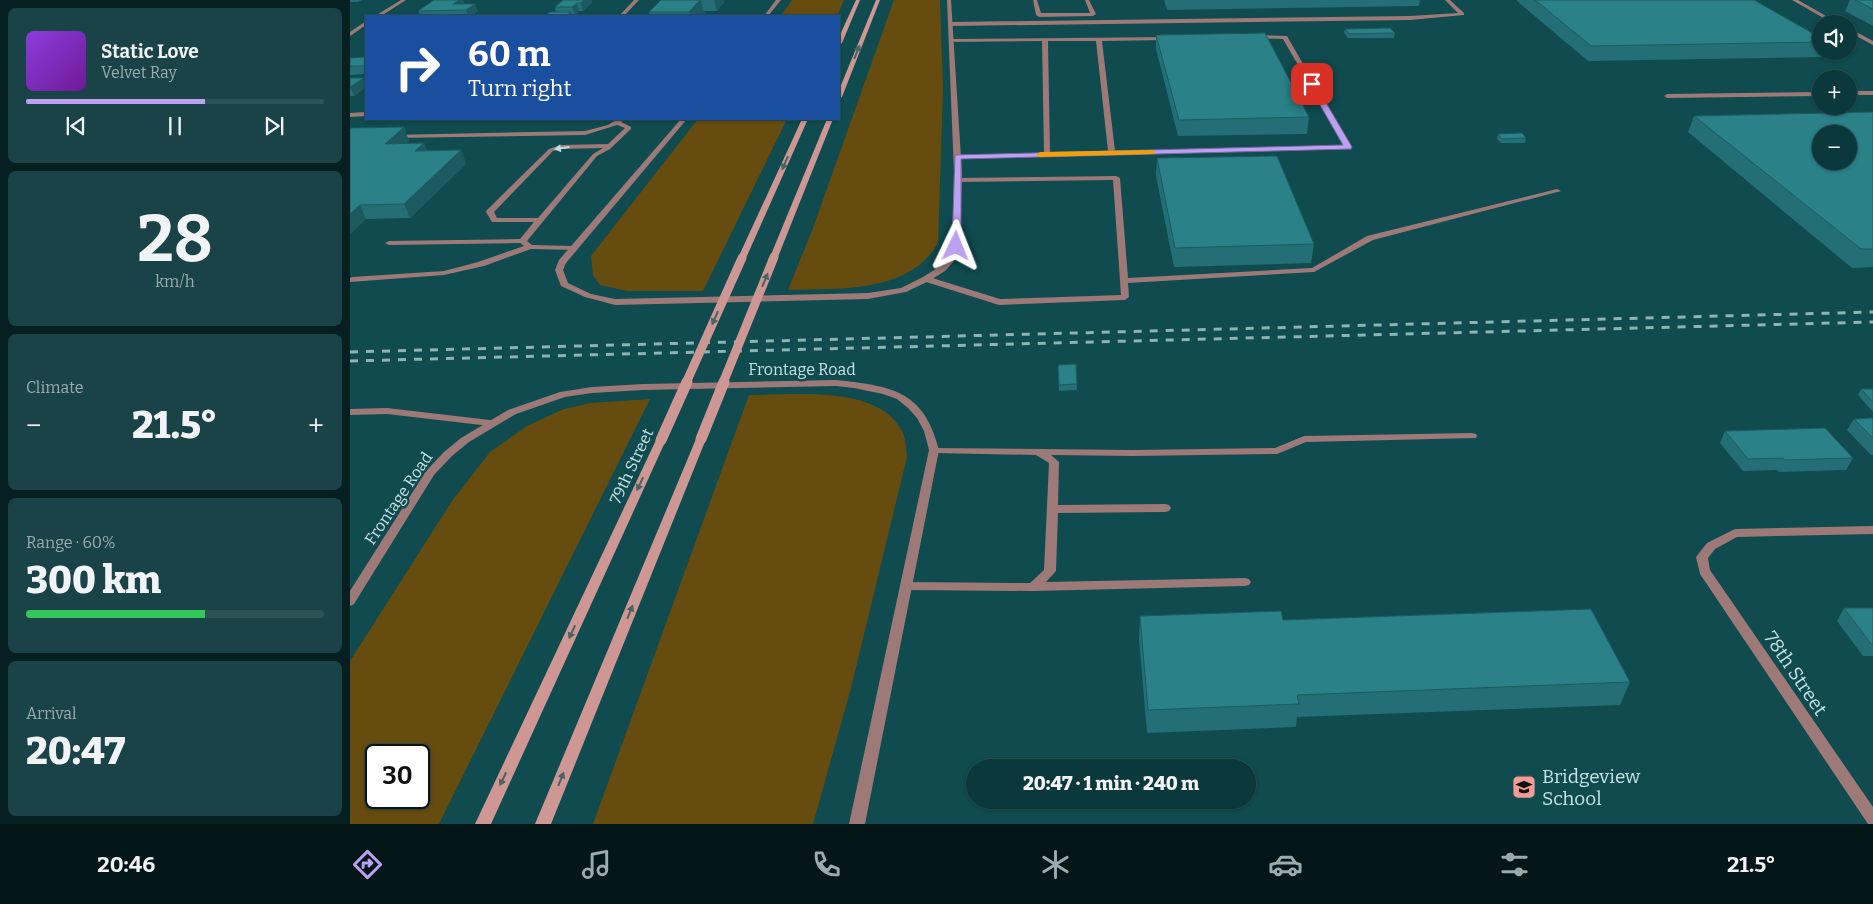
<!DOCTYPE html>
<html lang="en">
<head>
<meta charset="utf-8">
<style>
	body { margin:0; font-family:Bitter,serif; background:#194346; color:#f1f3f6; height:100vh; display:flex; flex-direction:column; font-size:19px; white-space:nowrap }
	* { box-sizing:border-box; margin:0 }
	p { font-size:16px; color:#9aacaf }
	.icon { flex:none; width:28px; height:28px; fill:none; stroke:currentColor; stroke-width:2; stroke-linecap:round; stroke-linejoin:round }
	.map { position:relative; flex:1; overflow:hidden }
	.drawer { display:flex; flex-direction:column; gap:8px; padding:8px; background:#061f20; width:350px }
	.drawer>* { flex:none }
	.hud { position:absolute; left:15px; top:15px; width:475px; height:105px; border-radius:0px; box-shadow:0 1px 4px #0004,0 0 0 1px #2b5255; background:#1a4fa0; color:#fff; overflow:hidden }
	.tools { position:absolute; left:1462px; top:15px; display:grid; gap:10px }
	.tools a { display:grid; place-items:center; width:45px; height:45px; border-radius:50%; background:#0b383b; box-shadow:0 1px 4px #0004,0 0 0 1px #2b5255; font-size:25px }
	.speed { position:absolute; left:15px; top:744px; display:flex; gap:10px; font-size:25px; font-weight:700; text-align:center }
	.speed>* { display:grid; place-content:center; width:65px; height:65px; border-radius:50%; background:#0b383b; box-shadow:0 1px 4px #0004,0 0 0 1px #2b5255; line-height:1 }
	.speed .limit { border:2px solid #111; border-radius:8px; background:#fff; color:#111 }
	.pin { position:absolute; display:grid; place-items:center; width:42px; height:42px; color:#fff; margin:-21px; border-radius:10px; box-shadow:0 2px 8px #0006 }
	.me { position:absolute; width:55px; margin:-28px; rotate:2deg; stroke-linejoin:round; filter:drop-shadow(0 0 4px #0008) }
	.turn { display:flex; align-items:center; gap:18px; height:105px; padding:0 20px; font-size:22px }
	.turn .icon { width:65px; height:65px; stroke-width:2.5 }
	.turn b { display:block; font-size:35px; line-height:42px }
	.big { font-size:38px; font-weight:800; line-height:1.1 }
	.drawer .widget { flex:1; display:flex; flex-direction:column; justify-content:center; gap:8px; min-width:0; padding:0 18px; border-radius:8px; background:#194346 }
	.drawer .dial { align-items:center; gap:0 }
	.dial b { font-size:65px; line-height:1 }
	.song { display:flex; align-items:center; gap:15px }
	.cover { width:60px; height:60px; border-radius:8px; background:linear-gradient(135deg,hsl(270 70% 55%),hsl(280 70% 35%)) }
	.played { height:5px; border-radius:2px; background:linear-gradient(90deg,#bca0f2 60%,#2b5255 60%) }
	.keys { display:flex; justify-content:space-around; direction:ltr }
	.heat { display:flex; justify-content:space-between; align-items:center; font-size:28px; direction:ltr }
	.charge { height:8px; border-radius:4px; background:linear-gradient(90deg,#34c759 60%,#2b5255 0) }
	.trip { position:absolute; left:616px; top:759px; width:290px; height:50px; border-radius:25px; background:#0b383b; box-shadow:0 1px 4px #0004,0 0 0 1px #2b5255; font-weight:800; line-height:50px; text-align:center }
	.tabs { display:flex; height:80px; justify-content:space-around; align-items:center; background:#041618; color:#9aacaf }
	.tabs .icon { width:35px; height:35px }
	.tabs .current { color:#bca0f2 }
	.tabs b { font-size:22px; color:#f1f3f6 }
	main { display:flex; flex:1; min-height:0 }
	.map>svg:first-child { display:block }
	.green { fill:#674c10; fill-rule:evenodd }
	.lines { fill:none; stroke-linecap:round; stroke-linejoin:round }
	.lane { fill:#9d7977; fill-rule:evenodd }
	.street { fill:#9d7977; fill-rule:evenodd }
	.secondary { fill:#cf9793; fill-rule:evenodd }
	.rail { stroke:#8db3b5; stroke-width:3; stroke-dasharray:8 8; stroke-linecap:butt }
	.secondary-bridge-far1 { stroke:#cf9793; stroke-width:9 }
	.secondary-bridge { stroke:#cf9793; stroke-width:11 }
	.wall { fill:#246f75 }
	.shaded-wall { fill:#1d5a5f }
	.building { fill:#2a8188; stroke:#1d5a5f; fill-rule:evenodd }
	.oneway { fill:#496263 }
	.oneway2 { fill:#c4dddf }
	.route { fill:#bca0f2; stroke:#7a689d }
	.slow { fill:#f59e0b }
	.labels { text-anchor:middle; stroke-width:5; stroke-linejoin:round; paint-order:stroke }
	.street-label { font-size:16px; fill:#c6e2e4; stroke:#0f4b4f }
	.near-street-label { font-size:19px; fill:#c6e2e4; stroke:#0f4b4f }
	.near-poi-label { font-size:19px; fill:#c6e2e4; stroke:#0f4b4f; text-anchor:start }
</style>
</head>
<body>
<main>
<section class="drawer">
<div class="widget">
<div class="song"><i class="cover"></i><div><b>Static Love</b><p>Velvet Ray</p></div></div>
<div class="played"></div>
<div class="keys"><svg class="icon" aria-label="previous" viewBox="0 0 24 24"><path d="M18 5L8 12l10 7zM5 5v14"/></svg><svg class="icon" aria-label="pause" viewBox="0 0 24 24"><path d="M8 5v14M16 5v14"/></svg><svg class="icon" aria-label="next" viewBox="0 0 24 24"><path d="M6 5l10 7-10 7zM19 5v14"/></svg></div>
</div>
<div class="widget dial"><b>28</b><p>km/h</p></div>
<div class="widget"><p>Climate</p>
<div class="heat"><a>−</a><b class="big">21.5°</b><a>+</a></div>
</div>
<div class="widget"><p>Range · 60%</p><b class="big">300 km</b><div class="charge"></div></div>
<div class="widget"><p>Arrival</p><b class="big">20:47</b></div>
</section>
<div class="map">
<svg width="1523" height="824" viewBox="0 0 1523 824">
	<rect width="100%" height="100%" fill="#0f4b4f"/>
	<g class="green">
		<polygon points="442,0 494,0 487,16 431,16"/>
		<path d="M544 0H590L593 89 588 243C559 294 489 288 438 290L463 228Z"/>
		<polygon points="348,119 437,119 353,291 277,291 250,285 243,275 241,256"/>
		<path d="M399 395C443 395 528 384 552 431 556 438 556 450 557 457L501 688 463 824H243Z"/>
		<path d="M300 399 89 824H0V661L102 501 140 452 177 426 214 409 241 403ZM26 755H69V798H26Z"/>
	</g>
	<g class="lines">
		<g class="lane">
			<polygon points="683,0 687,0 691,13 740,13 735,0 739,0 746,14 743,16 689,17 686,15"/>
			<polygon points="1095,0 1100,0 1114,13 1114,15 1060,20 601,26 598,24 601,22 1060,16 1108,13"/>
			<path d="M904 35 937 36 1001 147 1000 148 607 159 604 157 607 155 694 153 692 41 600 42 599 41 602 39 821 37V39L819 40 752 41 765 151 994 145 933 39 902 38V36ZM698 41H746L758 151 700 153Z"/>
			<rect x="1499" y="91" width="24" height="4"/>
			<polygon points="1471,92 1471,96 1317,98 1314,96 1317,94"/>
			<polygon points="16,112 16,116 0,117 0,113"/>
			<path d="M268 119H275L271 122 281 127V129L260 149 247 156 177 241 182 245 224 246H227V250L181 249 134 266 94 275 0 282V278L2 277 94 271 128 262 174 246 170 243 39 245 35 243 39 241 170 239 184 222H142L136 212 137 210 199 149 210 145 258 144 275 128 267 125 235 135 43 138 40 136 41 135 235 131 258 125ZM253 148 243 154 188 218H147L144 212 203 151 211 149Z"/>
			<polygon points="766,176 770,178 778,278 962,268 1017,236 1207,189 1211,191 1023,240 964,272 778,283 779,297 775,300 649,305 573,281 572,279 576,276 579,277 650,299 771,295 763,180 608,182 604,180 608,178"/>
			<polygon points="37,408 140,420 145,423 140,426 37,414 0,415 0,409"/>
			<polygon points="1122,433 1126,434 1127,436 1126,438 956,442 927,454 783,456 701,455 709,462 708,505 815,504 819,505 821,508 819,511 815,512 708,513 706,571 696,582 895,578 899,579 901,582 899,585 895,586 683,591 557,590 553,589 551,586 553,583 557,582 680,583 694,570 699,463 686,455 584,453 580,452 579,450 580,448 783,450 925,448 954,436"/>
		</g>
		<g class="street">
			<polygon points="51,0 56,0 31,16 25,16"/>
			<polygon points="284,0 289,0 274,16 269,16"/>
			<polygon points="426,0 431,0 418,16 414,16"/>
			<polygon points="597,0 601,0 612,173 610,246 605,260 595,271 579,281 556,292 518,299 265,305 235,297 211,286 205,270 209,260 331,119 337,119 216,263 213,270 218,283 241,294 265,299 518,293 551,288 573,277 589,267 598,257 602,246 604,173"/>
			<polygon points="1442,0 1448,0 1490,24 1484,24"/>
			<polygon points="16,21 16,25 0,36 0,32"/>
			<polygon points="1499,28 1523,41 1523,45 1499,32"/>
			<path d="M486 380C541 386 574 390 589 450L515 824H499L579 450 574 431 567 418 558 408 547 399 533 394 504 388 486 386 293 390 242 393 215 397 166 414 119 442 102 456 84 475 4 604 0 606V591L76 471 94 452 111 438 158 410 210 392 242 387 293 384Z"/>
			<polygon points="1523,526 1523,534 1387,537 1365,549 1358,558 1360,570 1523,807 1523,824 1518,824 1350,574 1346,557 1357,543 1385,529"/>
		</g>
		<g class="secondary">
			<polygon points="506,0 510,0 492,43 489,45 489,37"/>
			<polygon points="526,0 530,0 492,97 489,99 489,90"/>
			<polygon points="452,119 458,119 396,258 395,260 389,260 388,258"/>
			<polygon points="477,119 483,119 428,257 424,259 421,259 420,257"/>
			<polygon points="351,436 356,439 201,824 185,824 346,439"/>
			<polygon points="311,437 316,440 141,824 125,824 306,440"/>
		</g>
		<g class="rail">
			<polyline points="0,352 1523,312"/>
			<polyline points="0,361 1523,322"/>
		</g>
		<g class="secondary-bridge-far1">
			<polyline points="336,383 392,258"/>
			<polyline points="373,383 424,257"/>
		</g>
		<g class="secondary-bridge">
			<polyline points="351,439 374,382"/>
			<polyline points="311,440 337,382"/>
		</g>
	</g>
	<g class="wall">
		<polygon points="0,0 12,0 8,2 0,2"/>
		<polygon points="84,0 114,0 113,0 114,4 128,11 121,16 62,16 70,15 68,11"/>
		<polygon points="213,0 242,2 233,11 229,11 225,15 222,15 206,12 205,7"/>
		<polygon points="311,0 374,0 374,2 367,11 354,11 355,16 341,16 339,12 341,16 300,16 299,12"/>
		<polygon points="814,0 1070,0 1069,6 817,10"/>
		<polygon points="1167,0 1404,0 1471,38 1471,51 1474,51 1472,57 1238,61 1167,1"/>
		<polygon points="1500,0 1523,0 1523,26 1495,11"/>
		<polygon points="995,29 1045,33 1044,38 998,38 994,33"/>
		<polygon points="806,35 959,117 957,134 828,136 806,49"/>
		<polygon points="16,57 16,74 0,75 0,58"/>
		<polygon points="0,78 14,78 16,84 16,87 4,96 0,96"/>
		<polygon points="1523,112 1523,267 1502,268 1338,132 1344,116"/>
		<polygon points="54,127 59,141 56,143 74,143 77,151 111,150 116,164 60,218 16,219 0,234 0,128"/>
		<polygon points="1148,134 1176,138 1175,143 1151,143 1147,139"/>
		<polygon points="807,158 964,244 961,263 824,267 806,176"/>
		<polygon points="726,364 727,390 709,391 708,365"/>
		<polygon points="1511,389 1523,389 1523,412 1508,395"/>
		<polygon points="1523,418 1523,455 1521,455 1497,430 1504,419"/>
		<polygon points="1375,431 1503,458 1496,470 1429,472 1427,470 1393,471 1370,443"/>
		<polygon points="1494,608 1523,608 1523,656 1513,656 1487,621"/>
		<polygon points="790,616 933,620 1280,682 1270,705 947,717 946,727 797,733 789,639"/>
	</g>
	<g class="shaded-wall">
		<polygon points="109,0 114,0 113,0 115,5 103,4"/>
		<polygon points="234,0 242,0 242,2 233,11 231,3"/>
		<polygon points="350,0 351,0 355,16 341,16 339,12"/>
		<polygon points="364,0 374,0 374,2 367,11"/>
		<polygon points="227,3 229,11 225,15 222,7"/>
		<polygon points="125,4 128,11 121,16 118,16 116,10"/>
		<polygon points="221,12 223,16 216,16"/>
		<polygon points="14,78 16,84 16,87 4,96 0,87"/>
		<polygon points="54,127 59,141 40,157 35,144"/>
		<polygon points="74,143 80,156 65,151"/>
		<polygon points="111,150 116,164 60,218 54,204"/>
		<polygon points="10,205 16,219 0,234 0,214"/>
	</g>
	<g class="building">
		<polygon points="84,0 109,0 103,4 125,4 116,10 68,11"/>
		<polygon points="213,0 234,0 231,3 227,3 222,7 205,7"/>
		<polygon points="311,0 350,0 339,12 299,12"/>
		<polygon points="1185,0 1404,0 1471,38 1471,42 1241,46"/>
		<polygon points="1505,0 1523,0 1523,9"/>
		<polygon points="200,12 221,12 216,16 194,16"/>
		<polygon points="65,15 96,15 95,16 62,16"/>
		<polygon points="1040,28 1045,33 999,34 995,29"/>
		<polygon points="915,33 959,117 829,120 806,35"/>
		<polygon points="16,57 16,66 0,66 0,58"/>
		<polygon points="0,78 14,78 0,87"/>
		<path d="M1523 112V249H1511L1344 116ZM1471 134H1499V161H1471Z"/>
		<polygon points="54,127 35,144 74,143 65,151 111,150 54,204 10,205 0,214 0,128"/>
		<polygon points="1172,133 1176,138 1152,139 1148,134"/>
		<polygon points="927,156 964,244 825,248 807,158"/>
		<polygon points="726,364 727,384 709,385 708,365"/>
		<polygon points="1511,389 1523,389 1523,402"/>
		<polygon points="1523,418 1523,438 1504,419"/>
		<polygon points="1475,428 1503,458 1435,460 1433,458 1398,459 1375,431"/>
		<polygon points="1494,608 1523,608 1523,644 1521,644"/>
		<polygon points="1241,609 1280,682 947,695 949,704 798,710 790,616 931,611 933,620"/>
	</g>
	<defs><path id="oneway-solid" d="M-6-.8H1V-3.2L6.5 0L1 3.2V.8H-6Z" transform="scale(1.25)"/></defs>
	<g class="oneway">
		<use href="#oneway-solid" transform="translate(507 52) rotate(-68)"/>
		<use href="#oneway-solid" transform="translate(435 163) rotate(114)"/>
		<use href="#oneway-solid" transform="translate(415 280) rotate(-68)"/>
		<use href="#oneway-solid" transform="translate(365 318) rotate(114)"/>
		<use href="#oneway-solid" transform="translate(290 484) rotate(115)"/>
		<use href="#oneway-solid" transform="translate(280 612) rotate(-68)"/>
		<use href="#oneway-solid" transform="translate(222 632) rotate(115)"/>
		<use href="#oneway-solid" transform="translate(153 779) rotate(115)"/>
		<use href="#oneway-solid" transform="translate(211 779) rotate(-68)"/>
	</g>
	<use class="oneway2" href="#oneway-solid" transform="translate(212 148) rotate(172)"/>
	<polygon class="route" points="959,83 965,84 1002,147 1001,149 611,159 611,246 606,249 602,246 605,155 993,145 958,84"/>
	<polygon class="slow" points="801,150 804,150 804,154 690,157 686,155 690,152"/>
	<defs>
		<g id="school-square" transform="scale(1.25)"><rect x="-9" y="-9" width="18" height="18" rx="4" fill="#f59b97" stroke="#0f4b4f"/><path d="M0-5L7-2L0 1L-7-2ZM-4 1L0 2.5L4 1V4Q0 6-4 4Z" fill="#111"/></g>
	</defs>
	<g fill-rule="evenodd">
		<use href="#school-square" x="1174" y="787"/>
	</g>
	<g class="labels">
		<g class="street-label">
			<text x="452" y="375">Frontage Road</text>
			<text transform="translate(281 466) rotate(-65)" y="6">79th Street</text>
			<text transform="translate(48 498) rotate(-56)" y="6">Frontage Road</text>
		</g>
		<g class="near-street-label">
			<text transform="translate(1446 673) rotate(56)" y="7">78th Street</text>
		</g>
		<g class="near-poi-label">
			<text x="1192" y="783">Bridgeview<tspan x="1192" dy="22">School</tspan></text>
		</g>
	</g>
</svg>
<div class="tools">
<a><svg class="icon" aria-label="sound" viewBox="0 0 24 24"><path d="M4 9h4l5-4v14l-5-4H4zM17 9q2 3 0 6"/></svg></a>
<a>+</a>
<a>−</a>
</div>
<div class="speed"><div class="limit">30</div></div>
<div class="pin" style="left:962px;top:84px;background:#d93025"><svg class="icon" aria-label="arrive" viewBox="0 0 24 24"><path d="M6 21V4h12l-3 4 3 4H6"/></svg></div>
<svg class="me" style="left:606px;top:246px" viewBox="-20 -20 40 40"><path d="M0-17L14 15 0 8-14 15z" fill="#bca0f2" stroke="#fff" stroke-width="4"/></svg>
<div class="trip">20:47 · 1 min · 240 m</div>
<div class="hud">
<div class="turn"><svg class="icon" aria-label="right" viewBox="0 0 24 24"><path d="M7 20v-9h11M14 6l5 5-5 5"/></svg><div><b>60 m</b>Turn right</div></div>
</div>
</div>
</main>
<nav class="tabs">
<b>20:46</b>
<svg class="icon current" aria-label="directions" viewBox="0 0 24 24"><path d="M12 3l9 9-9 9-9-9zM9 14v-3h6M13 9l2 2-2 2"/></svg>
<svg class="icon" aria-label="music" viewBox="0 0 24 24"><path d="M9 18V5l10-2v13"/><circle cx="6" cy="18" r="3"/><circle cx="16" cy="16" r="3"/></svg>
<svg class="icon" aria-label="phone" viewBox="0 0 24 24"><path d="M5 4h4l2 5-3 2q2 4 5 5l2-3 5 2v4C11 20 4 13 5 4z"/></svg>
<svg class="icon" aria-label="climate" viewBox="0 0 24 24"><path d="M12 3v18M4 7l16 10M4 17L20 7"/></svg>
<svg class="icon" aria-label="car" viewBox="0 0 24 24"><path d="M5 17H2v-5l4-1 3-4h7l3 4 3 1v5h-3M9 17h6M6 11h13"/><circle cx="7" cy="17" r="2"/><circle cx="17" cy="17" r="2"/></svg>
<svg class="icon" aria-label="filters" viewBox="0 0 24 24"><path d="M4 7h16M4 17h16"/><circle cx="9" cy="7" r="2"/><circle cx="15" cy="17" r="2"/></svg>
<b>21.5°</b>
</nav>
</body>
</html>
